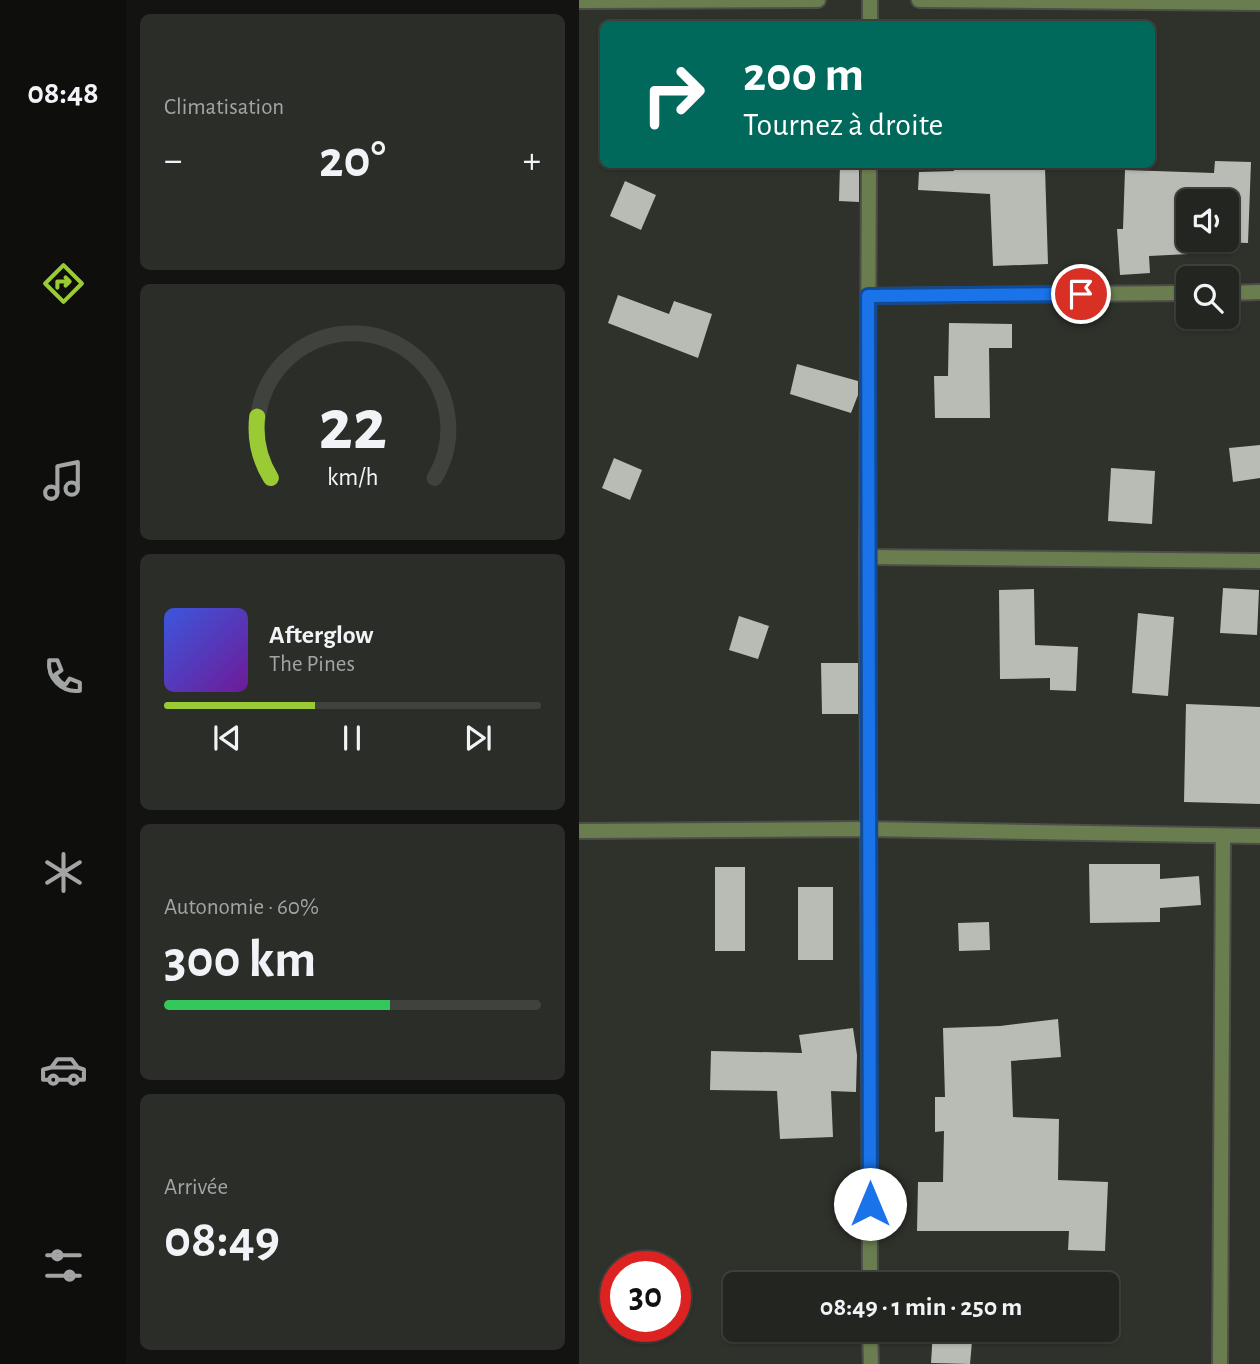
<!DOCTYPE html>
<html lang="fr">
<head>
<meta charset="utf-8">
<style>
	body { margin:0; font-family:"Alegreya Sans",sans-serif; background:#2b2d29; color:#f1f3f6; height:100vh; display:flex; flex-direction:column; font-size:26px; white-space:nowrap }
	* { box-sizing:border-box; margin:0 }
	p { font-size:23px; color:#a3a5a5 }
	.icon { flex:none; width:38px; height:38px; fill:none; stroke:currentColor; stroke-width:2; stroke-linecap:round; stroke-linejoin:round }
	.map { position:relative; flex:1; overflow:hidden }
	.drawer { display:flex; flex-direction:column; gap:14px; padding:14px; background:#131412; width:453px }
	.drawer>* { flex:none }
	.banner { position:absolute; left:21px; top:21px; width:555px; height:147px; border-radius:10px; box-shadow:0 2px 5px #0004,0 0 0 2px #40423e; background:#00695c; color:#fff; overflow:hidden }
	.fabs { position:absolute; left:597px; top:189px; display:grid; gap:14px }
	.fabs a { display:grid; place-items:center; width:63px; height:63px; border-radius:10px; background:#232520; box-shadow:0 2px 5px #0004,0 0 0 2px #40423e; font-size:35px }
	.speed { position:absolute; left:21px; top:1251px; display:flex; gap:14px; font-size:35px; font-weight:700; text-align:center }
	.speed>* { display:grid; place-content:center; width:91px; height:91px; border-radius:50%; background:#232520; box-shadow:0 2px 5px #0004,0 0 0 2px #40423e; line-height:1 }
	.speed .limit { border:10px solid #d22; background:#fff; color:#111 }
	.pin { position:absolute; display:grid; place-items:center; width:60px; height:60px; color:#fff; margin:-30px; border:4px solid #fff; border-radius:50%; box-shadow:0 2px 7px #0007 }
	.me { position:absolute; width:77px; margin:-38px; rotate:0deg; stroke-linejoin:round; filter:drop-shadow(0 0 5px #0008) }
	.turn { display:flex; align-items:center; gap:24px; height:147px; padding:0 28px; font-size:32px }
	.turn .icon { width:91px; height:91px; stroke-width:2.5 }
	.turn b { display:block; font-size:49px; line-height:60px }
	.big { font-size:52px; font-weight:600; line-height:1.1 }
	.drawer .card { flex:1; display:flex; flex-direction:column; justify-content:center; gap:10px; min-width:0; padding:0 24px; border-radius:10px; background:#2b2d29 }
	.drawer .dial { align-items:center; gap:0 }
	.dial svg { height:182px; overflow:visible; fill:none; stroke:#40423e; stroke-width:7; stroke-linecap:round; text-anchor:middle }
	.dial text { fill:#f1f3f6; stroke:none }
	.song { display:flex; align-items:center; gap:21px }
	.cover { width:84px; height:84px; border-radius:10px; background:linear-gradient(135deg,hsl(230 70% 55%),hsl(280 70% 35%)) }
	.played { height:7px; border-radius:4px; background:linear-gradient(90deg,#9acb34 40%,#40423e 40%) }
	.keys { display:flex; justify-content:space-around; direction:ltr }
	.heat { display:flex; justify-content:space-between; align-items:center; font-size:38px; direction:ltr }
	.charge { height:10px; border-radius:5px; background:linear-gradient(90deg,#34c759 60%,#40423e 0) }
	.trip { position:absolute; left:144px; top:1272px; width:396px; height:70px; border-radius:10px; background:#232520; box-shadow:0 2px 5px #0004,0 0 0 2px #40423e; font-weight:600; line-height:70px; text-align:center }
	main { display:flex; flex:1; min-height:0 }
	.tab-bar { display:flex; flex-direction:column; width:126px; justify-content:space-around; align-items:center; background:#0e0f0d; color:#a3a5a5 }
	.tab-bar .icon { width:49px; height:49px }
	.tab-bar .active { color:#9acb34 }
	.tab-bar b { font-size:32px; color:#f1f3f6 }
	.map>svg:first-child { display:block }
	.building { fill:#b9bcb5; fill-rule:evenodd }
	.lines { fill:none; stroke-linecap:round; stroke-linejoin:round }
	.minor-casing { stroke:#4d4e49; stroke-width:18 }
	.minor { stroke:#6a7d4f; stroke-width:14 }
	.route-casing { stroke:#114b97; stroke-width:18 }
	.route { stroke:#1a73e8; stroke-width:12 }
</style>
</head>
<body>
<main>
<nav class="tab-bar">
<b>08:48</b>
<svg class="icon active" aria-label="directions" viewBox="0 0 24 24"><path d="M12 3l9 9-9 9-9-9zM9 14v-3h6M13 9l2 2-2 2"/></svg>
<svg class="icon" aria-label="music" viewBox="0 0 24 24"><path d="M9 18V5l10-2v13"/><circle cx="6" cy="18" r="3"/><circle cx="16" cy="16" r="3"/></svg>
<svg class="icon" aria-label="phone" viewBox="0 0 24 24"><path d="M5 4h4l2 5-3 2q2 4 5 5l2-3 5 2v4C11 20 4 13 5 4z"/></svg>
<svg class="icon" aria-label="climate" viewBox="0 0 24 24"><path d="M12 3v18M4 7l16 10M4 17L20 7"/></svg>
<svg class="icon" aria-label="car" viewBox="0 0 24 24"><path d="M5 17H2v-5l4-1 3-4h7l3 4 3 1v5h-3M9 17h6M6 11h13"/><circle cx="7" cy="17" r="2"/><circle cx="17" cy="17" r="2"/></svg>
<svg class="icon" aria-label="filters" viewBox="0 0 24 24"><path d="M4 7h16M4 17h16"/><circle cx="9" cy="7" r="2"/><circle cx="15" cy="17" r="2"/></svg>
</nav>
<section class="drawer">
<div class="card"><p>Climatisation</p>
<div class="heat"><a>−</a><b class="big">20°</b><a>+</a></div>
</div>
<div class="card dial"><svg viewBox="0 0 100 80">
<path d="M14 69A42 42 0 1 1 86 69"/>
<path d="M14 69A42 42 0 0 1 8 42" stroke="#9acb34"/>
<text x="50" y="56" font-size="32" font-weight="700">22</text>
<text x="50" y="72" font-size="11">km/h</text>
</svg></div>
<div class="card">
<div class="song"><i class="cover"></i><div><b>Afterglow</b><p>The Pines</p></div></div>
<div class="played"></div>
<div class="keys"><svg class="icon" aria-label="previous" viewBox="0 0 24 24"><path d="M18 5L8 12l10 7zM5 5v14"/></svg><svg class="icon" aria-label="pause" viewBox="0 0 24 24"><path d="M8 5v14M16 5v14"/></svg><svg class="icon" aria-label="next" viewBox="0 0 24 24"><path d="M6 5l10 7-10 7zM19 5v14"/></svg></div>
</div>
<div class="card"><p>Autonomie · 60%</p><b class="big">300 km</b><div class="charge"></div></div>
<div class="card"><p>Arrivée</p><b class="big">08:49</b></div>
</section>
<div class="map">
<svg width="681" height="1364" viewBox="0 0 681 1364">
	<rect width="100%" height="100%" fill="#2f312b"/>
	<g class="building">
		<path d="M636 161 672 162 669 243 609 241 610 254 570 256 571 273 541 275 538 229H544L546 170 635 173ZM609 201H648V240H609Z"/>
		<polygon points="261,164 280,164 280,202 260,201"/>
		<polygon points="375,164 407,164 407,170 466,168 469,264 414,266 411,194 339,190 340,172 375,171"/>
		<polygon points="46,181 77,195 62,230 31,216"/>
		<polygon points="39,295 90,314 95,301 133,314 119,358 29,323"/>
		<polygon points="370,323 433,324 433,348 410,348 411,418 356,418 355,376 369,376"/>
		<polygon points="218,364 279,381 279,395 272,413 211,394"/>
		<polygon points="681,445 681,478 654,482 650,448"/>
		<polygon points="35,458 63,470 51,500 23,488"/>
		<polygon points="532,468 576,471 573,524 529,521"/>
		<polygon points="644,588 680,590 678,635 641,633"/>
		<polygon points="455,589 456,645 499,647 497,691 471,690 471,678 421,679 420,590"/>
		<polygon points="559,613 595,617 589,696 553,693"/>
		<polygon points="160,616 190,626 179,659 150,650"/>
		<polygon points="242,663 279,663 279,714 243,714"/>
		<polygon points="607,704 681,707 681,804 605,802"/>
		<polygon points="510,864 581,864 581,879 620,876 622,905 581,908 581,922 511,923"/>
		<rect x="136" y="867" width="30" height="84"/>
		<rect x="219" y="887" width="35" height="73"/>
		<polygon points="410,922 411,950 380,951 379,923"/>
		<polygon points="479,1019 482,1057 432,1061 434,1117 480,1119 479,1180 529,1182 526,1251 489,1250 490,1231 338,1231 339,1182 364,1182 365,1131 356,1132 356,1097 366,1097 364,1028 421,1026"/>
		<polygon points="274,1028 278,1055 277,1092 252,1091 254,1137 201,1139 198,1091 131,1090 132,1051 223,1053 220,1035"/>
		<polygon points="354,1330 394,1330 391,1364 352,1363"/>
	</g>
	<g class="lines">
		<g class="minor-casing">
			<g id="minor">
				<polyline points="340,0 681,3"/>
				<polyline points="0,1 239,0"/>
				<polyline points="291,24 291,0"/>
				<polyline points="290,164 288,557 291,1284"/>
				<polyline points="648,293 681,292"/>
				<polyline points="289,296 609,293"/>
				<polyline points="288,557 681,561"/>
				<polyline points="0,831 288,829 681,836"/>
				<polyline points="291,1330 292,1364"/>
				<polyline points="641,1364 644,836"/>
			</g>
		</g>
		<use href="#minor" class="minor"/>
	</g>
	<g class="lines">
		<g class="route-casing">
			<polyline id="route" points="291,1204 289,296 502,294"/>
		</g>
		<use href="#route" class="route"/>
	</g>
</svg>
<div class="fabs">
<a><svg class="icon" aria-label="sound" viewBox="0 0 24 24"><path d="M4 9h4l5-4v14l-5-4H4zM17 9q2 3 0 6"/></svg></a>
<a><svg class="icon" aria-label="search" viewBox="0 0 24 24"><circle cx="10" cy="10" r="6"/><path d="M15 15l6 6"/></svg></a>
</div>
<div class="speed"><div class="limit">30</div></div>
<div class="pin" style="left:502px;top:294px;background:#d93025"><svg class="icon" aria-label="arrive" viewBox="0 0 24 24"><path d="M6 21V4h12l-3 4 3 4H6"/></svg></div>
<svg class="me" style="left:291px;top:1204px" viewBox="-20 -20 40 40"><circle r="19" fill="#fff"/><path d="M0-13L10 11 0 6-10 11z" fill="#1a73e8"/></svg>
<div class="trip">08:49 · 1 min · 250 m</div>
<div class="banner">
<div class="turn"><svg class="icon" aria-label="right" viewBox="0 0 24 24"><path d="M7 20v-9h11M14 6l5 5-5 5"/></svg><div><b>200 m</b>Tournez à droite</div></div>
</div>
</div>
</main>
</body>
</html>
